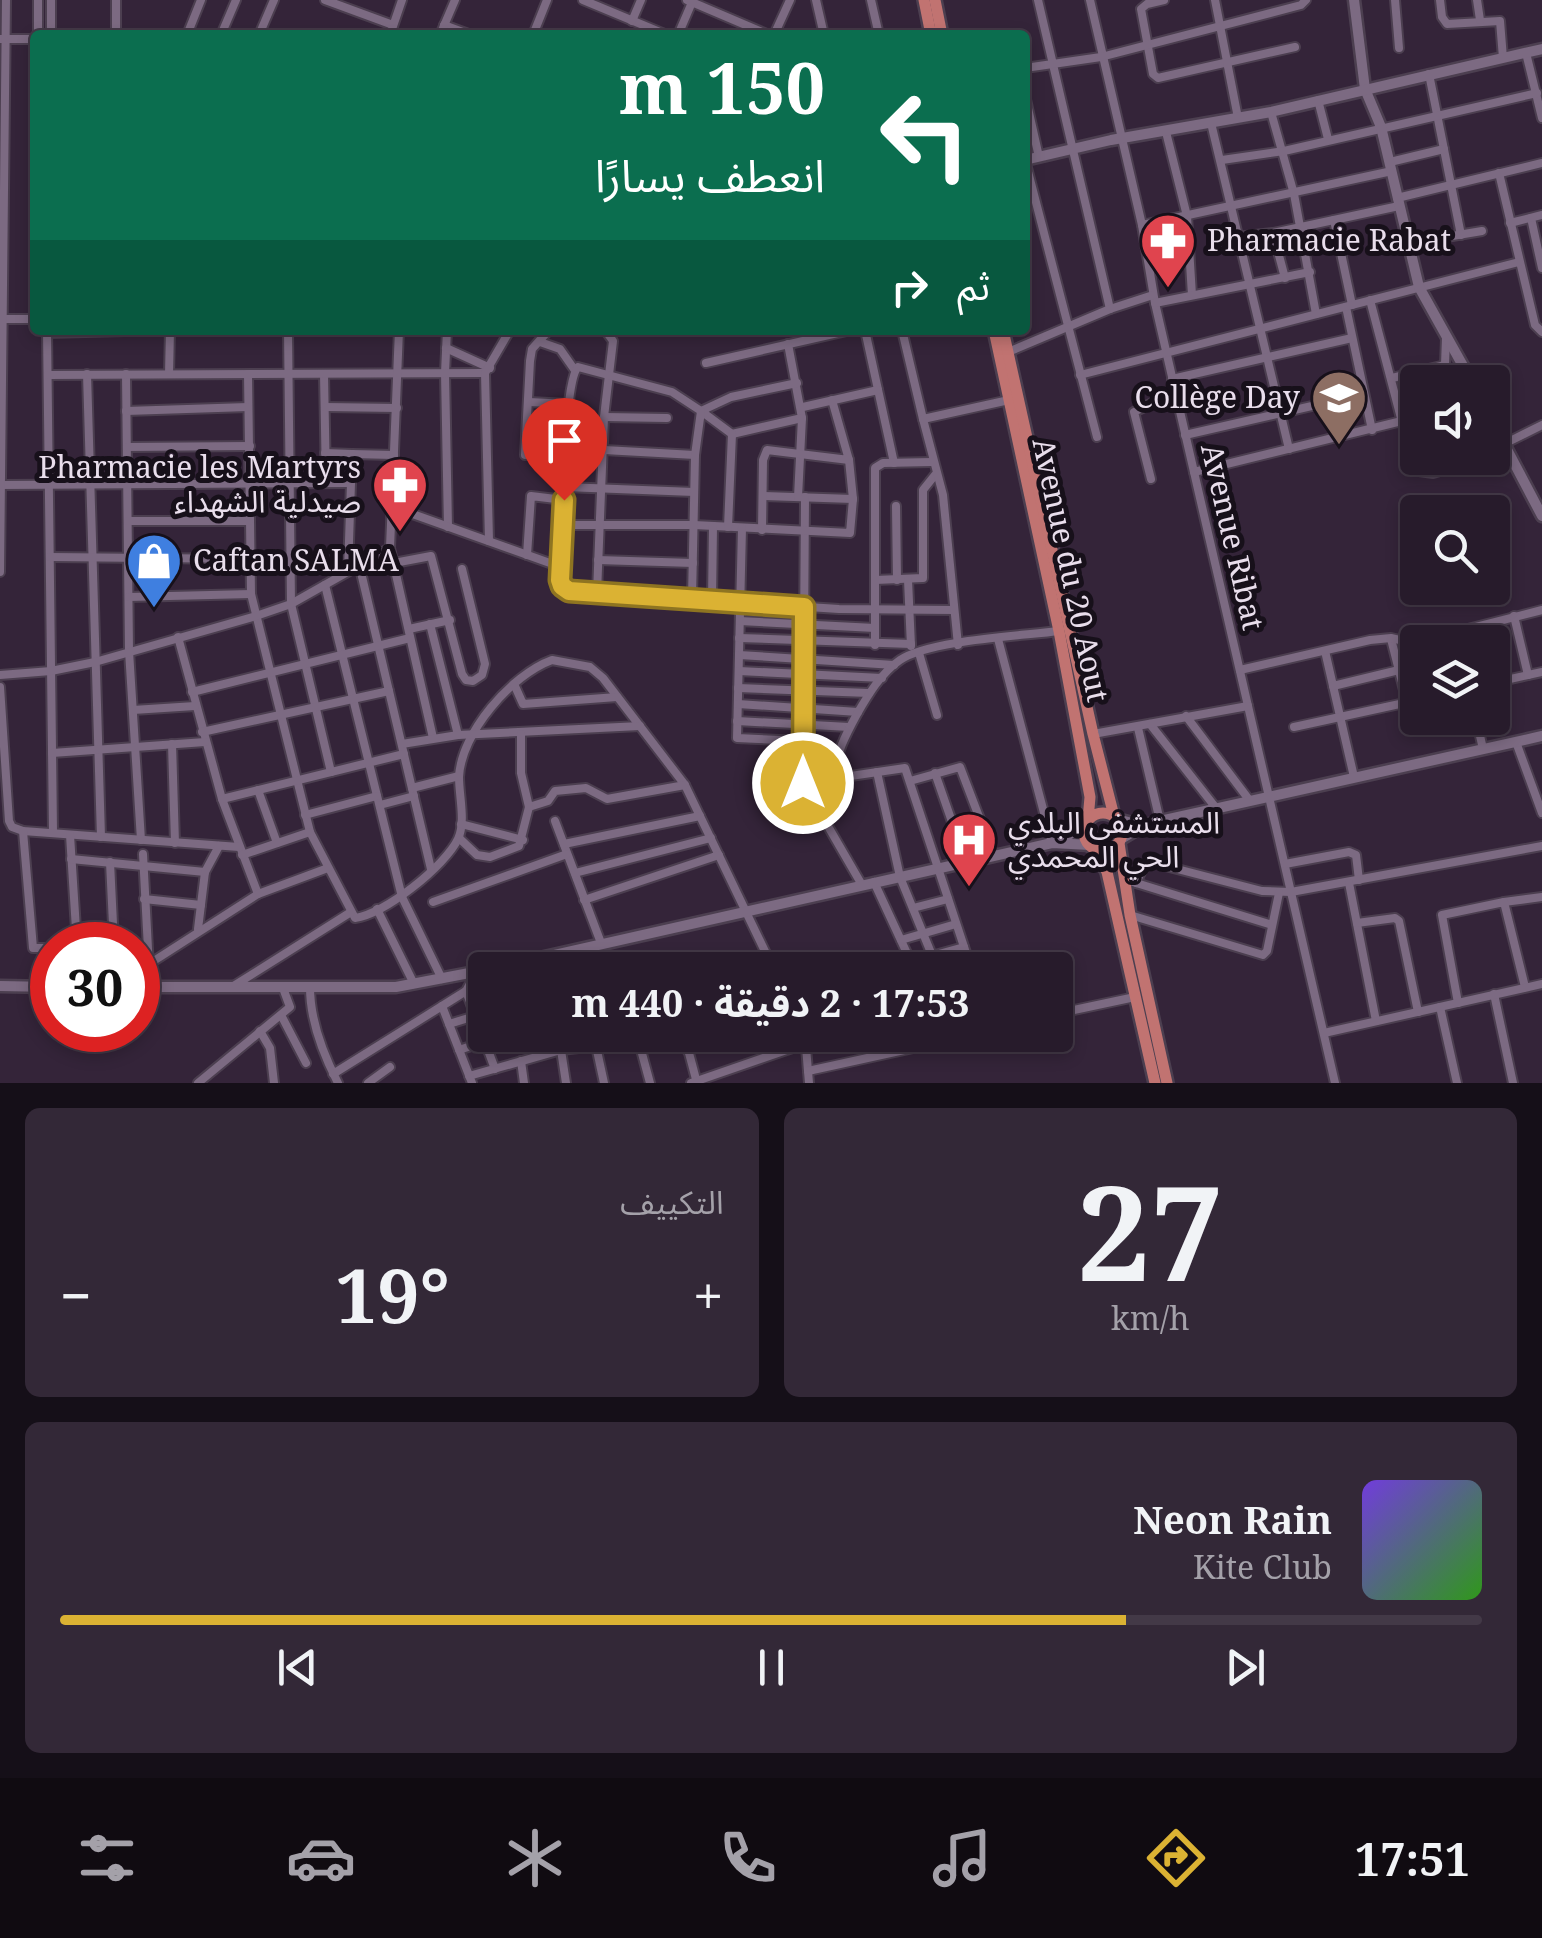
<!DOCTYPE html>
<html lang="ar">
<head>
<meta charset="utf-8">
<style>
	body { margin:0; font-family:"Noto Serif","Noto Sans Arabic",serif; background:#332837; color:#f1f3f6; direction:rtl; height:100vh; display:flex; flex-direction:column; font-size:38px; white-space:nowrap }
	* { box-sizing:border-box; margin:0 }
	p { font-size:32px; color:#a4a1a9 }
	.icon { flex:none; width:55px; height:55px; fill:none; stroke:currentColor; stroke-width:2; stroke-linecap:round; stroke-linejoin:round }
	.map { position:relative; height:1083px; overflow:hidden; direction:ltr }
	.drawer { display:flex; flex-direction:column; gap:25px; padding:25px; background:#150f18; flex:1 }
	.drawer>* { flex:none }
	.hud { position:absolute; left:30px; top:30px; width:1000px; height:305px; border-radius:10px; box-shadow:0 5px 15px #0003,0 0 0 2px #433947; direction:rtl; background:#0b6e4f; color:#fff; overflow:hidden }
	.controls { position:absolute; left:1400px; top:365px; display:grid; gap:20px }
	.controls a { display:grid; place-items:center; width:110px; height:110px; border-radius:10px; background:#271b2b; box-shadow:0 5px 15px #0003,0 0 0 2px #433947; font-size:50px }
	.speed { position:absolute; left:30px; top:922px; display:flex; gap:20px; font-size:50px; font-weight:700; text-align:center }
	.speed>* { display:grid; place-content:center; width:130px; height:130px; border-radius:50%; background:#271b2b; box-shadow:0 5px 15px #0003,0 0 0 2px #433947; line-height:1 }
	.speed .limit { border:15px solid #d22; background:#fff; color:#111 }
	.pin { position:absolute; display:grid; place-items:center; width:85px; height:85px; color:#fff; margin:-102px -42px; border-radius:50% 50% 50% 0; rotate:-45deg; box-shadow:0 0 10px #0007 }
	.pin .icon { rotate:45deg }
	.me { position:absolute; width:110px; margin:-55px; rotate:0deg; stroke-linejoin:round; filter:drop-shadow(0 0 8px #0008) }
	.turn { display:flex; align-items:center; gap:35px; height:210px; padding:0 40px; font-size:45px }
	.turn .icon { width:130px; height:130px; stroke-width:2.5 }
	.turn b { display:block; font-size:70px; line-height:85px }
	.then { display:flex; align-items:center; height:95px; padding:0 40px; background:#0003; gap:20px; font-size:38px }
	.big { font-size:75px; font-weight:700; line-height:1.1 }
	.drawer .card { flex:1; display:flex; flex-direction:column; justify-content:center; gap:15px; min-width:0; padding:0 35px; border-radius:15px; background:#332837 }
	.drawer .dial { align-items:center; gap:0 }
	.dial b { font-size:130px; line-height:1 }
	.song { display:flex; align-items:center; gap:30px }
	.cover { width:120px; height:120px; border-radius:15px; background:linear-gradient(135deg,hsl(260 70% 55%),hsl(110 70% 35%)) }
	.played { height:10px; border-radius:5px; background:linear-gradient(90deg,#dbb233 75%,#433947 75%) }
	.keys { display:flex; justify-content:space-around; direction:ltr }
	.heat { display:flex; justify-content:space-between; align-items:center; font-size:55px; direction:ltr }
	.drawer .tiles { flex:1; display:grid; gap:25px; grid-template-columns:1fr 1fr }
	.card:last-child { grid-column:span 2 }
	.trip { position:absolute; left:468px; top:952px; width:605px; height:100px; border-radius:10px; background:#271b2b; box-shadow:0 5px 15px #0003,0 0 0 2px #433947; font-weight:700; line-height:100px; text-align:center; direction:rtl }
	.menu { display:flex; height:160px; justify-content:space-around; align-items:center; background:#100b11; color:#a4a1a9 }
	.menu .icon { width:70px; height:70px }
	.menu .current { color:#dbb233 }
	.menu b { font-size:45px; color:#f1f3f6 }
	.map>svg:first-child { display:block }
	.lines { fill:none; stroke-linecap:round; stroke-linejoin:round }
	.street-casing { stroke:#4c3f50; stroke-width:12 }
	.secondary-casing { stroke:#4c3f50; stroke-width:15 }
	.primary-casing { stroke:#4c3f50; stroke-width:16 }
	.street { stroke:#7c6a82; stroke-width:8 }
	.secondary { stroke:#7c6a82; stroke-width:10 }
	.primary { stroke:#c17371; stroke-width:11 }
	.route-casing { stroke:#8e7421; stroke-width:25 }
	.route { stroke:#dbb233; stroke-width:18 }
	.labels { text-anchor:middle; stroke-width:10; stroke-linejoin:round; paint-order:stroke }
	.poi-label { font-size:30px; fill:#e9deec; stroke:#17101a; text-anchor:start }
	.street-label { font-size:30px; fill:#e9deec; stroke:#17101a }
</style>
</head>
<body>
<div class="map">
<svg width="1542" height="1083" viewBox="0 0 1542 1083">
	<rect width="100%" height="100%" fill="#342439"/>
	<g class="lines">
		<g class="street-casing">
			<g id="street">
				<polyline points="38,0 38,35"/>
				<polyline points="51,0 51,35"/>
				<polyline points="116,0 116,35"/>
				<polyline points="325,0 393,25"/>
				<polyline points="583,0 667,35"/>
				<polyline points="687,0 769,35"/>
				<polyline points="816,0 824,35"/>
				<polyline points="871,0 879,35"/>
				<polyline points="1038,0 1110,309"/>
				<polyline points="1090,0 1142,225 1155,303 1335,1083"/>
				<polyline points="1164,0 1147,4 1141,9 1153,74 1158,78 1295,47"/>
				<polyline points="1215,0 1238,118"/>
				<polyline points="1395,0 1399,48"/>
				<polyline points="1440,0 1442,17 1447,24 1500,21 1503,58"/>
				<polyline points="1477,0 1480,20"/>
				<polyline points="632,21 641,0"/>
				<polyline points="444,25 471,35"/>
				<polyline points="187,35 201,0"/>
				<polyline points="221,35 236,0"/>
				<polyline points="259,35 274,0"/>
				<polyline points="390,35 402,0"/>
				<polyline points="440,35 455,0"/>
				<polyline points="533,35 547,0"/>
				<polyline points="678,35 693,0"/>
				<polyline points="774,35 790,0"/>
				<polyline points="0,39 35,39"/>
				<polyline points="1526,53 1542,118"/>
				<polyline points="1025,68 1101,57 1301,5 1306,0"/>
				<polyline points="1429,74 1461,235"/>
				<polyline points="1025,95 1039,157"/>
				<polyline points="1318,100 1328,139"/>
				<polyline points="1271,112 1294,194 1316,314"/>
				<polyline points="1211,123 1289,449"/>
				<polyline points="1166,132 1187,216 1192,295"/>
				<polyline points="1025,160 1097,437"/>
				<polyline points="1222,160 1284,151 1537,93"/>
				<polyline points="1390,162 1444,149"/>
				<polyline points="1499,173 1535,325 1542,332"/>
				<polyline points="1397,198 1542,163"/>
				<polyline points="1531,218 1542,268"/>
				<polyline points="1334,220 1352,305"/>
				<polyline points="1510,223 1542,215"/>
				<polyline points="1142,225 1392,171"/>
				<polyline points="1273,233 1285,278"/>
				<polyline points="1237,237 1273,233 1399,206"/>
				<polyline points="1446,237 1482,231"/>
				<polyline points="1370,300 1402,422 1419,471 1433,473 1483,458"/>
				<polyline points="1155,303 1310,272"/>
				<polyline points="1346,307 1372,430"/>
				<polyline points="5,319 35,319"/>
				<polyline points="47,330 53,833"/>
				<polyline points="288,330 291,604 331,772"/>
				<polyline points="447,330 445,373 448,527"/>
				<polyline points="865,330 894,463"/>
				<polyline points="902,330 923,419"/>
				<polyline points="47,333 163,330"/>
				<polyline points="1446,338 1445,365 1460,382"/>
				<polyline points="540,342 560,349 574,369"/>
				<polyline points="446,348 490,368"/>
				<polyline points="1008,352 1110,309 1153,295"/>
				<polyline points="706,363 851,330"/>
				<polyline points="87,374 101,837"/>
				<polyline points="126,374 129,651 141,840"/>
				<polyline points="169,374 170,330"/>
				<path d="M248 374 251 594 310 832 355 918C385 914 445 866 458 839 466 822 459 796 459 777 461 733 511 675 552 660L590 667 603 678 685 785 774 970"/>
				<polyline points="324,374 326,483"/>
				<polyline points="48,375 485,373"/>
				<polyline points="1080,375 1519,262"/>
				<polyline points="1392,378 1445,365"/>
				<polyline points="1172,379 1352,338"/>
				<polyline points="529,402 569,404"/>
				<polyline points="325,407 397,408"/>
				<polyline points="803,407 878,390"/>
				<polyline points="126,411 248,407"/>
				<polyline points="604,417 667,418"/>
				<polyline points="732,434 802,418 788,344"/>
				<polyline points="732,434 701,411 731,397 797,383"/>
				<polyline points="1185,435 1364,394"/>
				<polyline points="1504,444 1542,425"/>
				<polyline points="127,447 250,446"/>
				<polyline points="604,450 695,455"/>
				<polyline points="325,453 352,454"/>
				<polyline points="1492,454 1507,450"/>
				<polyline points="525,455 530,361 532,349 549,330"/>
				<polyline points="1194,472 1418,417"/>
				<polyline points="1151,479 1134,412 1175,392"/>
				<polyline points="1,485 351,483"/>
				<polyline points="565,487 694,492"/>
				<polyline points="764,496 853,499"/>
				<polyline points="798,497 802,418"/>
				<polyline points="805,497 803,783 862,885"/>
				<polyline points="896,506 897,580"/>
				<polyline points="393,507 561,567"/>
				<polyline points="128,521 249,521"/>
				<polyline points="563,525 694,525 850,533 853,499 849,460"/>
				<polyline points="728,527 732,434"/>
				<polyline points="742,528 737,738 803,741"/>
				<polyline points="762,530 763,460 767,450 849,460 832,400"/>
				<polyline points="489,541 485,373 510,330"/>
				<polyline points="390,548 433,738"/>
				<polyline points="527,555 531,496 564,500"/>
				<polyline points="50,557 250,559"/>
				<polyline points="598,560 693,563"/>
				<polyline points="394,563 431,556 462,674 466,680 473,681 482,675 485,664 462,569"/>
				<polyline points="359,564 431,869"/>
				<polyline points="348,570 352,454 394,455"/>
				<polyline points="0,572 6,0"/>
				<polyline points="875,580 923,578 923,490 935,475"/>
				<polyline points="908,580 911,646"/>
				<polyline points="325,585 402,897 442,979"/>
				<polyline points="597,593 604,417 613,341 605,330"/>
				<polyline points="129,597 251,594"/>
				<path d="M692 598 695 455 701 411 672 392 578 367C563 382 562 536 561 567L564 589 579 592 839 609 954 610"/>
				<polyline points="712,600 713,526"/>
				<polyline points="1514,616 1528,675"/>
				<polyline points="740,621 875,628"/>
				<polyline points="430,624 458,735"/>
				<polyline points="409,629 450,620"/>
				<polyline points="178,637 222,799 258,894"/>
				<polyline points="739,638 911,644"/>
				<polyline points="998,639 1052,843"/>
				<polyline points="1391,639 1407,702"/>
				<polyline points="875,645 875,468 883,463 932,462"/>
				<polyline points="958,645 943,495 923,419 1009,400"/>
				<polyline points="1325,651 1354,777"/>
				<polyline points="919,653 937,715"/>
				<polyline points="739,655 894,665"/>
				<polyline points="1240,670 1370,640 1391,638 1413,643 1542,610"/>
				<polyline points="739,671 882,678"/>
				<polyline points="0,675 51,671 95,662 256,616 291,604 390,548 399,330"/>
				<polyline points="1492,683 1542,672"/>
				<polyline points="514,684 523,704 617,697"/>
				<polyline points="1333,686 1399,670"/>
				<polyline points="0,687 9,821 12,827 23,831 239,847"/>
				<polyline points="738,688 869,693"/>
				<polyline points="192,692 410,638"/>
				<polyline points="738,704 858,712"/>
				<polyline points="133,710 195,706"/>
				<polyline points="1186,716 1250,801"/>
				<polyline points="1476,718 1483,749"/>
				<polyline points="737,721 849,727"/>
				<polyline points="1150,724 1216,808"/>
				<polyline points="1294,727 1418,700"/>
				<polyline points="1138,728 1160,821"/>
				<polyline points="202,732 389,691"/>
				<polyline points="1093,734 1248,706"/>
				<polyline points="1516,742 1542,813"/>
				<polyline points="172,744 175,843"/>
				<polyline points="402,744 458,735 640,726"/>
				<polyline points="52,753 205,742"/>
				<polyline points="877,772 900,877 938,970"/>
				<polyline points="935,773 966,862"/>
				<path d="M834 778C835 755 846 734 857 714 868 695 881 673 900 660 930 640 1021 636 1059 631"/>
				<polyline points="910,781 960,767 994,856"/>
				<polyline points="803,783 905,768 971,968"/>
				<polyline points="412,788 459,776"/>
				<polyline points="258,790 277,843"/>
				<polyline points="222,799 404,754"/>
				<polyline points="380,805 414,796"/>
				<polyline points="529,807 548,801 555,791 586,788 607,799 685,785"/>
				<polyline points="305,815 377,796"/>
				<polyline points="555,821 601,943"/>
				<polyline points="461,824 523,840"/>
				<polyline points="23,831 33,948 52,948"/>
				<polyline points="70,835 77,945"/>
				<polyline points="459,838 477,855 490,857 519,846 529,807 521,773 521,734"/>
				<polyline points="564,844 700,816"/>
				<polyline points="143,854 150,987"/>
				<polyline points="242,855 310,832"/>
				<polyline points="71,859 205,872"/>
				<polyline points="110,862 114,945"/>
				<polyline points="1285,864 1349,852 1356,855 1359,880"/>
				<polyline points="575,873 711,838"/>
				<polyline points="874,882 911,962"/>
				<polyline points="1133,882 1272,925"/>
				<polyline points="1136,883 1143,868 1154,863 1262,891 1291,892 1542,846"/>
				<polyline points="1349,883 1376,1021"/>
				<polyline points="144,899 201,905"/>
				<polyline points="584,900 719,855"/>
				<polyline points="433,902 567,854"/>
				<polyline points="1504,902 1542,897"/>
				<polyline points="913,908 948,899"/>
				<polyline points="377,909 414,984"/>
				<polyline points="1130,915 1263,955 1267,951 1279,893"/>
				<polyline points="1357,923 1395,918 1399,921 1418,1012"/>
				<polyline points="198,929 205,872 219,846"/>
				<polyline points="901,940 956,924"/>
				<polyline points="149,964 258,894 328,868"/>
				<polyline points="899,965 964,947"/>
				<polyline points="232,987 351,912"/>
				<path d="M310 987C310 1020 323 1054 338 1083"/>
				<polyline points="466,991 495,1069"/>
				<polyline points="1494,994 1513,1083"/>
				<polyline points="1458,1003 1442,915 1504,902 1525,987"/>
				<polyline points="1440,1007 1457,1083"/>
				<polyline points="1055,1014 1135,997"/>
				<polyline points="281,1015 306,1063"/>
				<polyline points="449,1024 485,1013"/>
				<polyline points="260,1031 270,1048 274,1083"/>
				<polyline points="1324,1033 1542,984"/>
				<polyline points="554,1035 561,1050 566,1083"/>
				<polyline points="637,1035 650,1083"/>
				<polyline points="678,1035 689,1053 697,1083"/>
				<polyline points="805,1035 809,1083"/>
				<polyline points="596,1046 604,1083"/>
				<polyline points="459,1050 504,1035"/>
				<polyline points="521,1061 524,1083"/>
				<polyline points="808,1071 973,1035"/>
				<polyline points="333,1074 442,1006"/>
				<polyline points="469,1076 561,1050 596,1046 622,1035"/>
				<polyline points="198,1083 290,1007 283,988"/>
				<polyline points="368,1083 390,1067"/>
				<polyline points="472,1083 442,1006 466,991 476,972"/>
				<polyline points="691,1083 807,1043"/>
			</g>
		</g>
		<g class="secondary-casing">
			<g id="secondary">
				<polyline points="1354,0 1365,89 1381,127 1419,287 1472,382"/>
				<polyline points="1025,160 1111,140 1271,112 1542,49"/>
				<polyline points="1492,421 1542,516"/>
				<polyline points="1117,819 1143,826"/>
				<polyline points="1121,839 1143,826 1160,821 1542,736"/>
				<polyline points="1057,842 1085,825"/>
				<polyline points="487,970 1052,843 1090,845"/>
				<polyline points="0,986 52,987"/>
				<polyline points="138,987 396,987 485,970"/>
			</g>
		</g>
		<g class="primary-casing">
			<g id="primary">
				<polyline points="924,0 931,35"/>
				<polyline points="935,0 942,35"/>
				<polyline points="994,330 1059,631 1090,797 1088,820"/>
				<polyline points="1003,330 1093,734 1114,816"/>
				<circle cx="1103" cy="832" r="19"/>
				<polyline points="1119,843 1130,915 1167,1083"/>
				<polyline points="1095,849 1107,872 1155,1083"/>
			</g>
		</g>
		<use href="#street" class="street"/>
		<use href="#secondary" class="secondary"/>
		<use href="#primary" class="primary"/>
	</g>
	<g class="lines">
		<g class="route-casing">
			<polyline id="route" points="564,500 560,580 562,586 569,591 804,607 803,783"/>
		</g>
		<use href="#route" class="route"/>
	</g>
	<defs>
		<g id="pharmacy-pin" transform="scale(2.875)"><path d="M0 17L-7.5 6A9.5 9.5 0 1 1 7.5 6Z" fill="#e0444e" stroke="#17101a"/><path d="M-2-6h4v4h4v4h-4v4h-4v-4h-4v-4h4Z" fill="#fff"/></g>
		<g id="university-pin" transform="scale(2.875)"><path d="M0 17L-7.5 6A9.5 9.5 0 1 1 7.5 6Z" fill="#8d6e63" stroke="#17101a"/><path d="M0-5L7-2L0 1L-7-2ZM-4 1L0 2.5L4 1V4Q0 6-4 4Z" fill="#fff"/></g>
		<g id="shop-pin" transform="scale(2.875)"><path d="M0 17L-7.5 6A9.5 9.5 0 1 1 7.5 6Z" fill="#3f7fe0" stroke="#17101a"/><path d="M-5-2.5h2.3a2.7 3.5 0 0 1 5.4 0H5L5.5 6h-11ZM-1.5-2.5h3a1.5 2.3 0 0 0-3 0Z" fill="#fff"/></g>
		<g id="hospital-pin" transform="scale(2.875)"><path d="M0 17L-7.5 6A9.5 9.5 0 1 1 7.5 6Z" fill="#e0444e" stroke="#17101a"/><path d="M-5-5h3v3.5h4V-5h3V5h-3V1.5h-4V5h-3Z" fill="#fff"/></g>
	</defs>
	<g fill-rule="evenodd">
		<use href="#pharmacy-pin" x="1168" y="241"/>
		<use href="#university-pin" x="1339" y="398"/>
		<use href="#pharmacy-pin" x="400" y="485"/>
		<use href="#shop-pin" x="154" y="561"/>
		<use href="#hospital-pin" x="969" y="840"/>
	</g>
	<g class="labels">
		<g class="poi-label">
			<text x="1207" y="251">Pharmacie Rabat</text>
			<text x="1300" y="408" text-anchor="end">Collège Day</text>
			<text x="361" y="478" text-anchor="end">Pharmacie les Martyrs<tspan x="361" dy="34">صيدلية الشهداء</tspan></text>
			<text x="193" y="571">Caftan SALMA</text>
			<text x="1008" y="833">المستشفى البلدي<tspan x="1008" dy="34">الحي المحمدي</tspan></text>
		</g>
		<g class="street-label">
			<text transform="translate(1232 537) rotate(77)" y="10">Avenue Ribat</text>
			<text transform="translate(1070 570) rotate(78)" y="10">Avenue du 20 Aout</text>
		</g>
	</g>
</svg>
<div class="controls">
<a><svg class="icon" aria-label="sound" viewBox="0 0 24 24"><path d="M4 9h4l5-4v14l-5-4H4zM17 9q2 3 0 6"/></svg></a>
<a><svg class="icon" aria-label="search" viewBox="0 0 24 24"><circle cx="10" cy="10" r="6"/><path d="M15 15l6 6"/></svg></a>
<a><svg class="icon" aria-label="layers" viewBox="0 0 24 24"><path d="M12 4l9 5-9 5-9-5zM3 14l9 5 9-5"/></svg></a>
</div>
<div class="speed"><div class="limit">30</div></div>
<div class="pin" style="left:564px;top:500px;background:#d93025"><svg class="icon" aria-label="arrive" viewBox="0 0 24 24"><path d="M6 21V4h12l-3 4 3 4H6"/></svg></div>
<svg class="me" style="left:803px;top:783px" viewBox="-20 -20 40 40"><circle r="17" fill="#dbb233" stroke="#fff" stroke-width="3"/><path d="M0-11L8 9 0 5-8 9z" fill="#fff"/></svg>
<div class="trip">17:53 · 2 دقيقة · 440 m</div>
<div class="hud">
<div class="turn"><svg class="icon" aria-label="left" viewBox="0 0 24 24"><path d="M17 20v-9H6M10 6l-5 5 5 5"/></svg><div><b>150 m</b>انعطف يسارًا</div></div>
<div class="then">ثم<svg class="icon" aria-label="right" viewBox="0 0 24 24"><path d="M7 20v-9h11M14 6l5 5-5 5"/></svg></div>
</div>
</div>
<section class="drawer">
<div class="tiles">
<div class="card dial"><b>27</b><p>km/h</p></div>
<div class="card"><p>التكييف</p>
<div class="heat"><a>−</a><b class="big">19°</b><a>+</a></div>
</div>
<div class="card">
<div class="song"><i class="cover"></i><div><b>Neon Rain</b><p>Kite Club</p></div></div>
<div class="played"></div>
<div class="keys"><svg class="icon" aria-label="previous" viewBox="0 0 24 24"><path d="M18 5L8 12l10 7zM5 5v14"/></svg><svg class="icon" aria-label="pause" viewBox="0 0 24 24"><path d="M8 5v14M16 5v14"/></svg><svg class="icon" aria-label="next" viewBox="0 0 24 24"><path d="M6 5l10 7-10 7zM19 5v14"/></svg></div>
</div>
</div>
</section>
<nav class="menu">
<b>17:51</b>
<svg class="icon current" aria-label="directions" viewBox="0 0 24 24"><path d="M12 3l9 9-9 9-9-9zM9 14v-3h6M13 9l2 2-2 2"/></svg>
<svg class="icon" aria-label="music" viewBox="0 0 24 24"><path d="M9 18V5l10-2v13"/><circle cx="6" cy="18" r="3"/><circle cx="16" cy="16" r="3"/></svg>
<svg class="icon" aria-label="phone" viewBox="0 0 24 24"><path d="M5 4h4l2 5-3 2q2 4 5 5l2-3 5 2v4C11 20 4 13 5 4z"/></svg>
<svg class="icon" aria-label="climate" viewBox="0 0 24 24"><path d="M12 3v18M4 7l16 10M4 17L20 7"/></svg>
<svg class="icon" aria-label="car" viewBox="0 0 24 24"><path d="M5 17H2v-5l4-1 3-4h7l3 4 3 1v5h-3M9 17h6M6 11h13"/><circle cx="7" cy="17" r="2"/><circle cx="17" cy="17" r="2"/></svg>
<svg class="icon" aria-label="filters" viewBox="0 0 24 24"><path d="M4 7h16M4 17h16"/><circle cx="9" cy="7" r="2"/><circle cx="15" cy="17" r="2"/></svg>
</nav>
</body>
</html>
